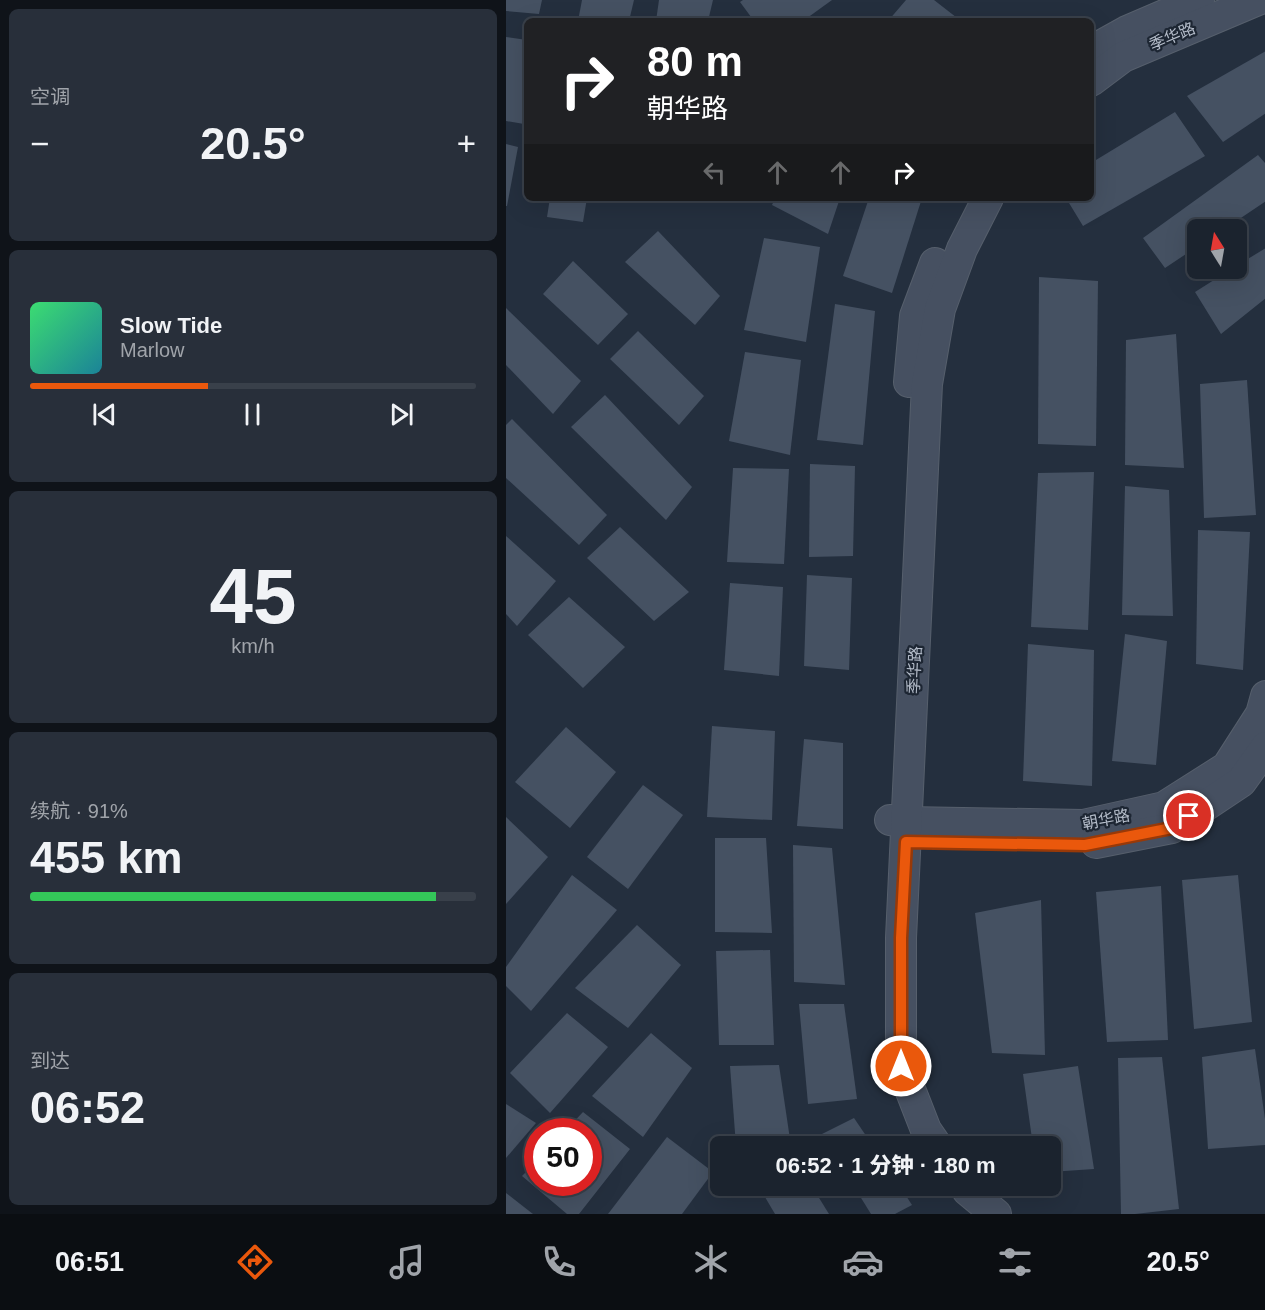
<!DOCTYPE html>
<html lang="zh">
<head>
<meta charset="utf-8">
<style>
	body { margin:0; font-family:Arial,"Noto Sans SC",sans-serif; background:#282f3a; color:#f1f3f6; height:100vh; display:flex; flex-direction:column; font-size:22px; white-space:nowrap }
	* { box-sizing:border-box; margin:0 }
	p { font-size:20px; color:#a0a4aa }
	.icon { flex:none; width:33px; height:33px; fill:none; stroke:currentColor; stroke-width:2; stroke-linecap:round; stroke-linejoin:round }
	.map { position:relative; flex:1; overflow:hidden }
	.sheet { display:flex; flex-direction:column; gap:9px; padding:9px; background:#0f1319; width:506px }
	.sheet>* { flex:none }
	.hud { position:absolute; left:18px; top:18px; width:570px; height:183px; border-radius:9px; box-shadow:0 6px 24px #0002,0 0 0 2px #39404a; background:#202124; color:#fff; overflow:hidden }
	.needle { width:39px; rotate:349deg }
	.controls { position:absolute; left:681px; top:219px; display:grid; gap:12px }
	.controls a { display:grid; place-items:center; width:60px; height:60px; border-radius:9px; background:#1b232e; box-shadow:0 6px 24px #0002,0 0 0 2px #39404a; font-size:30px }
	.speed { position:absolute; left:18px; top:1118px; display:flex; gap:12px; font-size:30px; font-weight:700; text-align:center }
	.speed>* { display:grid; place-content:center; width:78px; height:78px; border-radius:50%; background:#1b232e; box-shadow:0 6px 24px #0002,0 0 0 2px #39404a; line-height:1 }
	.speed .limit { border:9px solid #d22; background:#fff; color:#111 }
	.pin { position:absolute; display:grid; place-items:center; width:51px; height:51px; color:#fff; margin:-26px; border:3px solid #fff; border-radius:50%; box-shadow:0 2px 6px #0007 }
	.me { position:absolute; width:66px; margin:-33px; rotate:0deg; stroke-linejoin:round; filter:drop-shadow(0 0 4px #0008) }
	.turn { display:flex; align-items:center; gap:21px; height:126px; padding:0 24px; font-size:27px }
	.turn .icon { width:78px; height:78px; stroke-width:2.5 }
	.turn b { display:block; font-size:42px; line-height:51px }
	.lanes { display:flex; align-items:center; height:57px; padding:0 24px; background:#0003; justify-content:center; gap:30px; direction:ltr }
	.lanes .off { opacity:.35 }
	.big { font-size:45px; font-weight:800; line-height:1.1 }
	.sheet .card { flex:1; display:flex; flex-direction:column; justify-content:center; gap:9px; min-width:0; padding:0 21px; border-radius:9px; background:#282f3a }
	.sheet .dial { align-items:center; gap:0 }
	.dial b { font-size:78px; line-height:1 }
	.song { display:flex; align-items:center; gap:18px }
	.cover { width:72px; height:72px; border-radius:9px; background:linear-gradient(135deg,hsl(140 70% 55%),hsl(190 70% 35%)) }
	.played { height:6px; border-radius:3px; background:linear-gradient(90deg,#ea580c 40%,#39404a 40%) }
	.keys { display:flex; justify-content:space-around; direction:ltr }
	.heat { display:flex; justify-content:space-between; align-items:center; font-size:33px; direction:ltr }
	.charge { height:9px; border-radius:4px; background:linear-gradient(90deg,#34c759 91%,#39404a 0) }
	.trip { position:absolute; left:204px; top:1136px; width:351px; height:60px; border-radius:9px; background:#1b232e; box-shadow:0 6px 24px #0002,0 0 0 2px #39404a; font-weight:800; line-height:60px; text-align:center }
	.tabs { display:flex; height:96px; justify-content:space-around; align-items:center; background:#0b0e12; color:#a0a4aa }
	.tabs .icon { width:42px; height:42px }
	.tabs .active { color:#ea580c }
	.tabs b { font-size:27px; color:#f1f3f6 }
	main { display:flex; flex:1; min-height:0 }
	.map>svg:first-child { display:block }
	.building { fill:#455162 }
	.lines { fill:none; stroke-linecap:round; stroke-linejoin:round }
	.secondary-casing { stroke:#565f6c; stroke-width:32 }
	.secondary { stroke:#465061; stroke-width:30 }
	.route-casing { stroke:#983908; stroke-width:15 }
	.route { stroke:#ea580c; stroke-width:10 }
	.labels { text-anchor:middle; stroke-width:4.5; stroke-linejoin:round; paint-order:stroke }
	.street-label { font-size:16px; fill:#b4bcc9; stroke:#1d2633 }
</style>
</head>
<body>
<main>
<section class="sheet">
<div class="card"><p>空调</p>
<div class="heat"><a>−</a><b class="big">20.5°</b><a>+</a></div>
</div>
<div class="card">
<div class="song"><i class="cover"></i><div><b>Slow Tide</b><p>Marlow</p></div></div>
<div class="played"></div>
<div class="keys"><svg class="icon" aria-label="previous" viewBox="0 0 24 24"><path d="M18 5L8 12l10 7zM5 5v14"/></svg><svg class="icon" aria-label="pause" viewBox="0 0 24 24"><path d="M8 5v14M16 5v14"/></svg><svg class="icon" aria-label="next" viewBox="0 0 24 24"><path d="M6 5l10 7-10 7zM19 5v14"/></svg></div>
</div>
<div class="card dial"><b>45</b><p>km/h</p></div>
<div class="card"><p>续航 · 91%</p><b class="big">455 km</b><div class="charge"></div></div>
<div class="card"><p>到达</p><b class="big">06:52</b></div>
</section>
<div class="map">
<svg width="760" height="1214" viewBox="0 0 760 1214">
	<rect width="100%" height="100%" fill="#242f3e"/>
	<g class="building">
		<polygon points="0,0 36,0 33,14 0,11"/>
		<polygon points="76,0 128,0 123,21 72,21"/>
		<polygon points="153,0 207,0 202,21 150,21"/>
		<polygon points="237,0 326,0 297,21 248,21 234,2"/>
		<polygon points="400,0 428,0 455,21 382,21"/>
		<polygon points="0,37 21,40 21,110 18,124 0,121"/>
		<polygon points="760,51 760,113 717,142 681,96"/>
		<polygon points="669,112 699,156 577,226 560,198 585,198 585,163"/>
		<polygon points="0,144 12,147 1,206 0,206"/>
		<polygon points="752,155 760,164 760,201 717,230 692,230 692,246 659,268 637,238"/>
		<polygon points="44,198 81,198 77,222 41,217"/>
		<polygon points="269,198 334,198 322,234 266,205"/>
		<polygon points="363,198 416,198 386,293 337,276"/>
		<polygon points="152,231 214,296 189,325 119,262"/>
		<polygon points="258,238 314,247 300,342 238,330"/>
		<polygon points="760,248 760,298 715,334 689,292 727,268 730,268 730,266"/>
		<polygon points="67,261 122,314 92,345 37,294"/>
		<polygon points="533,277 592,281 590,446 532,444"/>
		<polygon points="329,304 369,311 357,445 311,440"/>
		<polygon points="0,308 75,381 47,414 0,365"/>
		<polygon points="132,331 198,396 173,425 104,359"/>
		<polygon points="670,334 678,468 619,465 620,340"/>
		<polygon points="239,352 295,360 284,455 223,441"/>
		<polygon points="741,380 750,515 698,518 694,384"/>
		<polygon points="99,395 186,487 160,520 65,427"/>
		<polygon points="6,419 101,515 73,545 0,478 0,425"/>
		<polygon points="304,464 349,466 347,556 303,557"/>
		<polygon points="227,468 283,469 278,564 221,562"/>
		<polygon points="588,472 582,630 525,627 532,473"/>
		<polygon points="619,486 663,490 667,616 616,615"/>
		<polygon points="114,527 183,592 148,621 81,558"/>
		<polygon points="692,530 744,532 737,670 690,664"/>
		<polygon points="0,536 50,581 11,626 0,614"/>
		<polygon points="301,575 346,578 343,670 298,666"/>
		<polygon points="224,583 277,587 273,676 218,670"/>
		<polygon points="63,597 119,647 77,688 22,635"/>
		<polygon points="619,634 661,641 650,765 606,761"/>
		<polygon points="522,644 588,650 586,786 517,781"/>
		<polygon points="206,726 269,731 266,820 201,817"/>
		<polygon points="60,727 110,772 64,828 9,782"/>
		<polygon points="298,739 337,743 337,829 291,826"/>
		<polygon points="137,785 177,815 122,889 81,857"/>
		<polygon points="0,817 42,857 0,904"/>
		<polygon points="209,838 260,838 266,933 209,932"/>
		<polygon points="287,845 326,848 339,985 288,982"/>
		<polygon points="66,875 111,910 25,1011 0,986 0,967"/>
		<polygon points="732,875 746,1022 688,1029 676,880"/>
		<polygon points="655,886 662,1040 601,1042 590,892"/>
		<polygon points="535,900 539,1055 486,1053 469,913"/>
		<polygon points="131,925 175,965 122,1028 69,988"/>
		<polygon points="264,950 268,1045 213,1045 210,951"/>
		<polygon points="293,1004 338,1004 351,1099 302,1104"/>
		<polygon points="61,1013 102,1047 44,1113 4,1073"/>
		<polygon points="145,1033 186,1068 137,1137 86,1096"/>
		<polygon points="749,1049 760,1126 760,1145 702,1149 696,1057"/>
		<polygon points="656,1057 673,1209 629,1214 615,1214 612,1058"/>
		<polygon points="273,1065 285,1146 230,1146 224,1066"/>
		<polygon points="572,1066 588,1169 544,1172 544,1146 527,1146 517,1074"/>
		<polygon points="0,1104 30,1123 0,1158"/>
		<polygon points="77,1112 124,1149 73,1214 61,1214 16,1176 32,1160 32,1182 82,1182 82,1131 59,1131"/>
		<polygon points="348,1118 367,1146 323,1146 316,1134"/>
		<polygon points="161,1137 207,1172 176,1214 102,1214"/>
		<polygon points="272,1185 305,1185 323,1214 269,1214 256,1192"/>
		<polygon points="347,1185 393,1185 406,1205 389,1214 365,1214"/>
		<polygon points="0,1193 27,1214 0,1214"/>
	</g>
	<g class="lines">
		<g class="secondary-casing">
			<g id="secondary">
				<polyline points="585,51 621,31 693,0"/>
				<polyline points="585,81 617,57 752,0"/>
				<polyline points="403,382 409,316 429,263"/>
				<polyline points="384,820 401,822 577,825 658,807 721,767 755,714 760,696"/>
				<polyline points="590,843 666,828 735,782 760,747"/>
				<polyline points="431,1146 420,1130 395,1066 395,938 421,384 434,309 456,249 482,198"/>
				<polyline points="458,1185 462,1191 490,1214"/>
			</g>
		</g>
		<use href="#secondary" class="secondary"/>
	</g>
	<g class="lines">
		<g class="route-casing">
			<polyline id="route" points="395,1066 395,938 400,842 579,845 666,828 683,816"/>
		</g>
		<use href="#route" class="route"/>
	</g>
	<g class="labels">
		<g class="street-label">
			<text transform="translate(666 36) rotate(-23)" y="6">季华路</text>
			<text transform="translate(408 670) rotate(-87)" y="6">季华路</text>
			<text transform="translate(600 819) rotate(-11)" y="6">朝华路</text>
		</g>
	</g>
</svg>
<div class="controls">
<a><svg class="needle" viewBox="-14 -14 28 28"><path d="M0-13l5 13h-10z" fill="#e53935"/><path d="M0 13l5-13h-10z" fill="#a0a4aa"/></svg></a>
</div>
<div class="speed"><div class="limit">50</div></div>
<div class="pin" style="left:683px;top:816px;background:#d93025"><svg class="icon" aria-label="arrive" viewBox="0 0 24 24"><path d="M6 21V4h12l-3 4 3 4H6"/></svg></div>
<svg class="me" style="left:395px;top:1066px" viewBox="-20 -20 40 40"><circle r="17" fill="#ea580c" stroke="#fff" stroke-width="3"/><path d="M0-11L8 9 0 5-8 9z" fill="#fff"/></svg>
<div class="trip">06:52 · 1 分钟 · 180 m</div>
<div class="hud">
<div class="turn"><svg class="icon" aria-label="right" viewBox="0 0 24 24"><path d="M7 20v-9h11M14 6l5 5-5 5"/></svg><div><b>80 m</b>朝华路</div></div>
<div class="lanes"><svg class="icon off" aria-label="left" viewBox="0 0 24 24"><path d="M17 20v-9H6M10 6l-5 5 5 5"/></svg><svg class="icon off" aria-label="ahead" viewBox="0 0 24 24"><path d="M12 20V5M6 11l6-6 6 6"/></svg><svg class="icon off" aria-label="ahead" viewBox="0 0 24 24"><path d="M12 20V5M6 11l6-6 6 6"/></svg><svg class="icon" aria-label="right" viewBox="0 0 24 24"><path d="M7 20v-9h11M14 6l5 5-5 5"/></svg></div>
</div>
</div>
</main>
<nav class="tabs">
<b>06:51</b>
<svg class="icon active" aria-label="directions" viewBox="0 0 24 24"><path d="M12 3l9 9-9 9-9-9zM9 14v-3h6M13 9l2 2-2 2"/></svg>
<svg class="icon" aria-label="music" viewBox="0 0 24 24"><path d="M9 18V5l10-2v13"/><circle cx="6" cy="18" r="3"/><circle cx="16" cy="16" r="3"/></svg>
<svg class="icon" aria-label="phone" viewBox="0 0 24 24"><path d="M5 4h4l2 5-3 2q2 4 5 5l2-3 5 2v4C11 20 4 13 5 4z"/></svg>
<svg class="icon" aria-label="climate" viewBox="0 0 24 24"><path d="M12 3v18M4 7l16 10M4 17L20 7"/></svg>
<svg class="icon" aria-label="car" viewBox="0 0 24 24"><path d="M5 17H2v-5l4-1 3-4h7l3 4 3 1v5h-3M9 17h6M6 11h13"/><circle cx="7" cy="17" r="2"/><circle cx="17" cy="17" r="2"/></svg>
<svg class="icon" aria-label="filters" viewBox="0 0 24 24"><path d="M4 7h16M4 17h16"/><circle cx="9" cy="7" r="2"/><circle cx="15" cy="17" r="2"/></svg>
<b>20.5°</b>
</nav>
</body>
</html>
